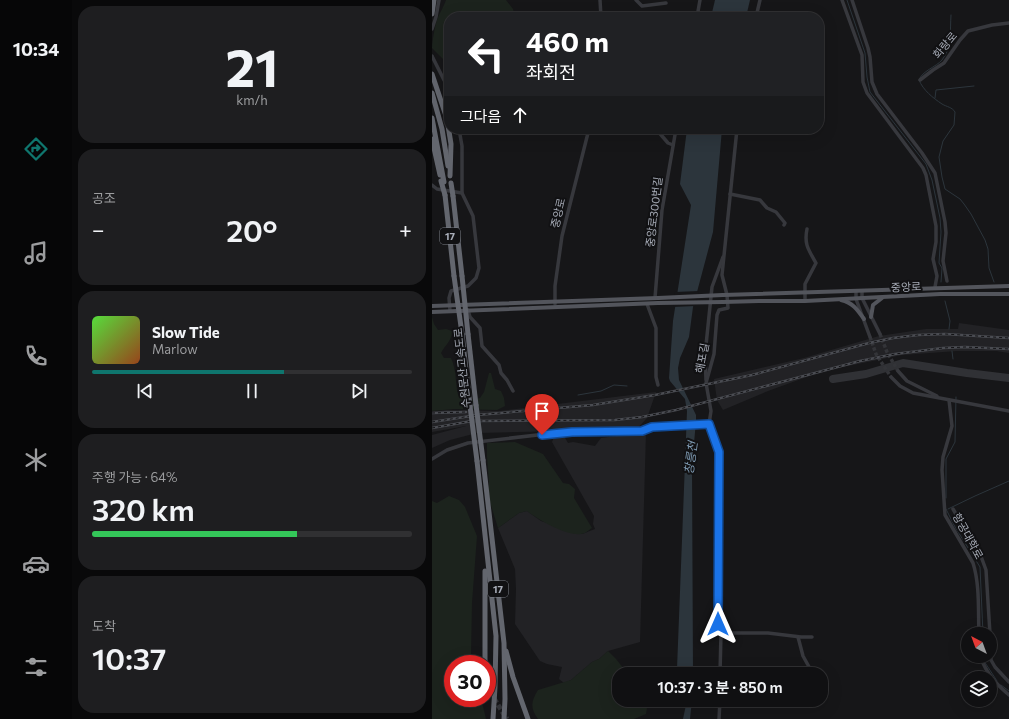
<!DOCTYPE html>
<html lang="ko">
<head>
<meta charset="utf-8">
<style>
	body { margin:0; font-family:Commissioner,"Noto Sans KR",sans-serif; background:#1e1e20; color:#f1f3f6; height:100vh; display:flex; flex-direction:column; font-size:15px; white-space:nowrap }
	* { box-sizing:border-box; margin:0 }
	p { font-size:13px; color:#9c9d9f }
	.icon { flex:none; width:22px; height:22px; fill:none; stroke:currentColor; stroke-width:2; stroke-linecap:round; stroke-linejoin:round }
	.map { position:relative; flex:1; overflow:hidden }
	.sheet { display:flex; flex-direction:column; gap:6px; padding:6px; background:#09090a; width:360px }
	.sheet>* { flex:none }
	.top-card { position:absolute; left:12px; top:12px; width:380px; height:122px; border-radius:16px; box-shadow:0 4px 16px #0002,0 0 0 1px #303032; background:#202124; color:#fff; overflow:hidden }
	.needle { width:26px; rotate:319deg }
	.buttons { position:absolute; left:529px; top:627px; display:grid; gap:8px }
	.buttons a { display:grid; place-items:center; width:36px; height:36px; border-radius:50%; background:#101012; box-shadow:0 4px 16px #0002,0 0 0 1px #303032; font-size:20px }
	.speed { position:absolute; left:12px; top:655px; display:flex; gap:8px; font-size:20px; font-weight:700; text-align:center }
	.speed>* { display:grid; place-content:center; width:52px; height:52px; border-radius:50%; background:#101012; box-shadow:0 4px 16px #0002,0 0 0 1px #303032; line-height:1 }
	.speed .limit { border:6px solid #d22; background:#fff; color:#111 }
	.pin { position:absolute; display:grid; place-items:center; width:34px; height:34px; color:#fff; margin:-41px -17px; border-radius:50% 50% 50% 0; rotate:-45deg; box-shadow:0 0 4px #0007 }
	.pin .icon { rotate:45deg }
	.me { position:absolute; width:44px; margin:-22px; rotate:0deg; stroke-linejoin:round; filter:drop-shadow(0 0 3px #0008) }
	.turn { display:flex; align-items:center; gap:14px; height:84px; padding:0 16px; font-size:18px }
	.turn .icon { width:52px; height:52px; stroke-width:2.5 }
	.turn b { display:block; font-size:28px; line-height:34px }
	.then { display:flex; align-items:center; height:38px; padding:0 16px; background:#0003; gap:8px; font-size:15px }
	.big { font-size:30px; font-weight:600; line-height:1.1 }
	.sheet .card { flex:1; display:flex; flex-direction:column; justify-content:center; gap:6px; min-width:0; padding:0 14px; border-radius:16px; background:#1e1e20 }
	.sheet .dial { align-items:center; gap:0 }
	.dial b { font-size:52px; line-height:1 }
	.song { display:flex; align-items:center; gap:12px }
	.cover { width:48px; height:48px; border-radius:6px; background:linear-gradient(135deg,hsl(110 70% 55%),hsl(20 70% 35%)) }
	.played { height:4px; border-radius:2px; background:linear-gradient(90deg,#0f766e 60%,#303032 60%) }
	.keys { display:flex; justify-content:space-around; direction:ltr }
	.heat { display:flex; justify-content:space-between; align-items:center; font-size:22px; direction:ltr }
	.charge { height:6px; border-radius:3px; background:linear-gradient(90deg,#34c759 64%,#303032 0) }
	.trip { position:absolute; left:180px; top:667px; width:216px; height:40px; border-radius:16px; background:#101012; box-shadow:0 4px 16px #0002,0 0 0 1px #303032; font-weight:600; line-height:40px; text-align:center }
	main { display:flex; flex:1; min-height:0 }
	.menu { display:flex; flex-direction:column; width:72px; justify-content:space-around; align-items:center; background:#060607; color:#9c9d9f }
	.menu .icon { width:28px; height:28px }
	.menu .on { color:#0f766e }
	.menu b { font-size:18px; color:#f1f3f6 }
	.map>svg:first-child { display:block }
	.built { fill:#222225 }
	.green { fill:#1c231d }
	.water { fill:#2c353c }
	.pier { fill:#161618 }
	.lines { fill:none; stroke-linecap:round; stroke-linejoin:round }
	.stream { stroke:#2c353c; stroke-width:1 }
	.taxiway { stroke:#303135; stroke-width:8 }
	.minor-tunnel { stroke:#333438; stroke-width:3.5; stroke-dasharray:3.5 2; stroke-linecap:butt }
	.highway-tunnel { stroke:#333438; stroke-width:5; stroke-dasharray:5 2.5; stroke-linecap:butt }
	.minor { stroke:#37383d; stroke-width:3.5 }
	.major { stroke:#53555c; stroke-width:4 }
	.highway { stroke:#63666e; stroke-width:5 }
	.rail-casing { stroke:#4a4c52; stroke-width:2.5 }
	.rail { stroke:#111113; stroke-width:1; stroke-dasharray:3; stroke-linecap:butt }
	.major-bridge { stroke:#53555c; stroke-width:4 }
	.highway-bridge { stroke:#63666e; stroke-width:5 }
	.route-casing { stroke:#114b97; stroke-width:10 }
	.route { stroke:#1a73e8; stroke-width:7 }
	.labels { text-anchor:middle; stroke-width:4; stroke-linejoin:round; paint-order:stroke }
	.shield { fill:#111113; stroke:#7b7e86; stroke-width:1 }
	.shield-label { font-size:10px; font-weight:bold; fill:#a8adb8 }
	.street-label { font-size:11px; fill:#a8adb8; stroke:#111113 }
	.water-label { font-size:12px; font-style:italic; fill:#7f9bb3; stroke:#111113 }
</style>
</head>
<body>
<main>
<nav class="menu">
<b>10:34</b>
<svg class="icon on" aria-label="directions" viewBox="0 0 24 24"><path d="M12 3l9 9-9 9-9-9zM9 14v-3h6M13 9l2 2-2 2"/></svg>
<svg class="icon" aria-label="music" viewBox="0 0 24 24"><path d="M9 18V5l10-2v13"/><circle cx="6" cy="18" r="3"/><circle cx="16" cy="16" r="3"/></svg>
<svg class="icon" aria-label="phone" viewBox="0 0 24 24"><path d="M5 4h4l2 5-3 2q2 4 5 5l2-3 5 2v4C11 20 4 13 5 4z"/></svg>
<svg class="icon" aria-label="climate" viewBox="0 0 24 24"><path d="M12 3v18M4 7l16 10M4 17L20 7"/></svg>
<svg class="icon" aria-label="car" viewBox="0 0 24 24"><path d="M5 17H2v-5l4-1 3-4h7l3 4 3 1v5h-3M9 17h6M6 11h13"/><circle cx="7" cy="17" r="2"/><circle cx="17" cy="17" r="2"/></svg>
<svg class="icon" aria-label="filters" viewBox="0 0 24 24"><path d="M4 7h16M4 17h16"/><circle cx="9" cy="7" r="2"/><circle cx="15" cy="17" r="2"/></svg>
</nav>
<section class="sheet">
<div class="card dial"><b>21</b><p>km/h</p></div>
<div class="card"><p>공조</p>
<div class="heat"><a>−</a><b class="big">20°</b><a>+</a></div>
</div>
<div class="card">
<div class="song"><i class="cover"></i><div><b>Slow Tide</b><p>Marlow</p></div></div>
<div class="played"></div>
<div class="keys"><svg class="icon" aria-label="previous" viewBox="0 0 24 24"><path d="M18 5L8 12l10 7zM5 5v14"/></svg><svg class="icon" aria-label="pause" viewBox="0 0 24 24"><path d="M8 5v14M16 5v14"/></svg><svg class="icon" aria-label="next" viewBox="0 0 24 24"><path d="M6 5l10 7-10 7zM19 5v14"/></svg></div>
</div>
<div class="card"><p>주행 가능 · 64%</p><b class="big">320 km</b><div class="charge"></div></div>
<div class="card"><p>도착</p><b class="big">10:37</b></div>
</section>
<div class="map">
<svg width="577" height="719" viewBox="0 0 577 719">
	<rect width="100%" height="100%" fill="#161618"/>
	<g class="built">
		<polygon points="527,323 577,330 577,353 564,351 525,351 470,355 391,371 336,391 291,410 285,400 282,379 372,358 447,336 494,329 526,329"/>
		<polygon points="224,392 215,418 205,429 45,433 18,440 0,448 0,435 34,426 0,432 0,412 14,410 68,411"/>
		<polygon points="214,432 208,642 176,651 167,659 160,662 139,680 132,683 127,679 130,667 115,664 108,661 83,624 84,589 83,569 66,528 87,513 95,511 109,521 150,534 163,529 161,524 162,516 120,442 122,437 132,436 136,443 141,442 163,446 169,438"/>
	</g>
	<g class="green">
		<path d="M14 0H74L81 9 83 17H17V69L16 64 0 48C0 43 3 25 5 20 7 13 12 7 14 0Z"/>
		<path d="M0 317 2 324 6 330 14 329 20 331C20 341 13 345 9 353L12 358H19C25 371 23 382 26 395L36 401 48 398 52 392 57 373H59L63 389 69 391 72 398 73 406 65 410 22 409 0 411Z"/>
		<path d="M83 442 111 454 131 483 137 484 143 489 142 498 160 528C157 530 153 534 149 534 134 536 107 520 95 511L87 513 66 528 58 502 56 489 57 484 55 457V443Z"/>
		<polygon points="17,496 27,500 33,507 45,536 40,603 39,656 41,664 21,664 21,698 49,698 54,719 0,719 0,501 5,503"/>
		<path d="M176 651 184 659 196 674H187V700H209L215 708 214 714 202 719H106C98 708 99 701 106 690L139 680 160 662 167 659Z"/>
	</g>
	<g class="water">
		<polygon points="283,0 318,0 314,17 279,17"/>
		<polygon points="255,129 290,129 281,232 261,307 257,337 248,358 246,368 247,380 264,415 264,421 260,465 261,674 247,674 245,669 255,411 253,399 238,381 237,378 241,321 259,205 248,184"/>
		<polygon points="255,700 260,700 258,719 251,719"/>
	</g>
	<polygon class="pier" points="267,291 263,306 241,307 243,292"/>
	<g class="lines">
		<g class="stream">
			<polyline points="415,0 433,53 435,77 438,92 494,164 500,180 508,218 509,232 507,263 510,268 509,282"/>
			<path d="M519 15C518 29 520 48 510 60 504 67 490 71 487 80 491 90 501 98 510 104 515 107 520 107 523 112L522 125 511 141 507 157 510 177 513 189 528 199 532 204 539 214 553 240 556 249 557 268 562 282"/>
			<polyline points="503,98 504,90 542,86"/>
			<polyline points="513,301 518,321 517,329"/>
			<polyline points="520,351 521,359"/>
			<polyline points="146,395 169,391 182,385 195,386"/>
			<polyline points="514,498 514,459 523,442 524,397"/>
			<polyline points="514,509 523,527 548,567 551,634"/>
			<polyline points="516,509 543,496 577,481"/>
			<polyline points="552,656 552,661 565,681"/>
			<polyline points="569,685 577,691"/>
		</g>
		<polyline class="taxiway" points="401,379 434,374 471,363 535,373 577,378"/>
		<g class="minor-tunnel">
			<polyline points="448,334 455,352 466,371"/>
			<polyline points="438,337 444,354 459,377"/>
		</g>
		<polyline class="highway-tunnel" points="56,685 61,697 75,719"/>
		<g class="minor">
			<polyline points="168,0 169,17"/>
			<polyline points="204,0 210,6 234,3"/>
			<polyline points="410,0 430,55 431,82 435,93 491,168 494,175 504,226 504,242 501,259 505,276 503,287"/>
			<polyline points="420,0 436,48 438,57 440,82 445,94 490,153 503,173 513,222 514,233 511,261 515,281"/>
			<polyline points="265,17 268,0"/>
			<polyline points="324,17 328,0"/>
			<polyline points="0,29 4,17 7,0"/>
			<polyline points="0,56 17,90"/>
			<polyline points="488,80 501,70 512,63 528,40 536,31 560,25 577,23"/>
			<polyline points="224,129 236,143 241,145"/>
			<polyline points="0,185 5,189 30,193"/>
			<polyline points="298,194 328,200 335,208 344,212 353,223 352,225"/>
			<polyline points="424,291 424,299 438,337"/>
			<polyline points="430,291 430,298 448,334"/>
			<polyline points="223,298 230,210 244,129"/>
			<path d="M373 301V284L384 263C376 249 372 244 375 229"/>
			<polyline points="123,304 123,286 130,236 157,129"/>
			<polyline points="215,304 224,328 224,377 226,385"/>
			<polyline points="36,310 38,317 48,328 50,346 67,365 69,373 75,380 81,391"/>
			<polyline points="18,311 17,298 19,291 36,286 44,278 47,268 41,216 30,193 30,146 27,129"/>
			<polyline points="466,371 475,381 505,396"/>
			<polyline points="459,377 468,386 481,393 577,411"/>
			<polyline points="274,380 273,355 280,287 291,257"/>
			<path d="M517 400 520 426 511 457 510 470 513 515 541 563C548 585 546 611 547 634"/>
			<polyline points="0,459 15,450 36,443 140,431 209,431 220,427 277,424"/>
			<polyline points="521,509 550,559 554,570 558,634"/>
			<polyline points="289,633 336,633 369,637 380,637"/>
			<polyline points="366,637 371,656 381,674"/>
			<polyline points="558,644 559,660 563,667 577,682"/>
			<path d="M548 656C555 674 562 682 577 695"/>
			<polyline points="288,674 289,633 286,624 287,452 277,424 279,411 274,383 282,354 285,315 287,310 296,308 295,295 290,275 305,129"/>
			<polyline points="389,685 391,687"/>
			<polyline points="287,719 288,700"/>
		</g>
		<g class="major">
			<polyline points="291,295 577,286"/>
			<path d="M409 300C421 303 425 309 432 319"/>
			<polyline points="291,302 327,301 373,301 508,294 577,294"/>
			<polyline points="0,306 226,298"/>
			<polyline points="0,312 226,303"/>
			<polyline points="439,317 441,305 450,298"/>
		</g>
		<g class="highway">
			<polyline points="0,14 2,0"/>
			<polyline points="0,74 15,119 19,144 18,176"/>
			<polyline points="0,93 10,129 16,166"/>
			<polyline points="0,118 12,182"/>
			<polyline points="0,139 8,175"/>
			<polyline points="13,195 22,276"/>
			<polyline points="21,196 30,276"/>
			<polyline points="30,334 38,406"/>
			<polyline points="36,334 44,405"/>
			<polyline points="51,460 72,643 73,699 72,719"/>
			<polyline points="45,461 64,636 63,687 61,719"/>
			<polyline points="74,651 81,677 96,719"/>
			<polyline points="53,664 53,571"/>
			<polyline points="55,683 56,685"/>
		</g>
		<g class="rail-casing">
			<g id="rail">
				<polyline points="0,413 34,412"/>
				<polyline points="0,422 45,415 161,405 223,395 320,375 437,343 461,338 486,335 513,334 577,338"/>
				<polyline points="0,428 40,421 183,420 210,417 244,410 428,361 463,354 511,348 533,347 577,349"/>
			</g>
		</g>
		<use href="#rail" class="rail"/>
		<g class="major-bridge">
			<polyline points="226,298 291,295"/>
			<polyline points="226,303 291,302"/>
		</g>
		<g class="highway-bridge">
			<polyline points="9,181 13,195"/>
			<polyline points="19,183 21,196"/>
			<polyline points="22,276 30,334"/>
			<polyline points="30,276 36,334"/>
			<polyline points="44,405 51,460"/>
			<polyline points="38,406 45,461"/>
		</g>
	</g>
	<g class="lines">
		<g class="route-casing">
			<polyline id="route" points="110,435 140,432 210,431 220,427 277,424 287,452 286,624"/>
		</g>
		<use href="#route" class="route"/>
	</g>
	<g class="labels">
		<g class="shield">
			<rect x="8" y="228" width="20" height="16" rx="3"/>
			<rect x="56" y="581" width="20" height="16" rx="3"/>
		</g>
		<g class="shield-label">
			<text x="18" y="240">17</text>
			<text x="66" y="593">17</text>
		</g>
		<g class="street-label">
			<text transform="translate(513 45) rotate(-50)" y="4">화랑로</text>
			<text transform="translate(222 212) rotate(-83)" y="4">중앙로300번길</text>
			<text transform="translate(126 213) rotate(-77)" y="4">중앙로</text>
			<text transform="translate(474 287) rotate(-3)" y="4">중앙로</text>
			<text transform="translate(270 358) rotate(-79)" y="4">해포길</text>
			<text transform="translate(30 368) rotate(-96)" y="4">수원문산고속도로</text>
			<text transform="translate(536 536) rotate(61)" y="4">항공대학로</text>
		</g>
		<g class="water-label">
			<text transform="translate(259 458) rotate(-82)" y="4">창릉천</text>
		</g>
	</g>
</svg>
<div class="buttons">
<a><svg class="needle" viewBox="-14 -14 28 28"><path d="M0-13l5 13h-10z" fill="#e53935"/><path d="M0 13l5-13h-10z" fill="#9c9d9f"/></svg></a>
<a><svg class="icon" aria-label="layers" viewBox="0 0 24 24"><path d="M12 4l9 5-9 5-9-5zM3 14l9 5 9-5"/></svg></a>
</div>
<div class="speed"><div class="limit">30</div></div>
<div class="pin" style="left:110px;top:435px;background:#d93025"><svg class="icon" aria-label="arrive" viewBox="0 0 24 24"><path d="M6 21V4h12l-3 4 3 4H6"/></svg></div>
<svg class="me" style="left:286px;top:624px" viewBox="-20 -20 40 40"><path d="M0-17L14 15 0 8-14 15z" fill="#1a73e8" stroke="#fff" stroke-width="4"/></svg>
<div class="trip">10:37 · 3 분 · 850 m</div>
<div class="top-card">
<div class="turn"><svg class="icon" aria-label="left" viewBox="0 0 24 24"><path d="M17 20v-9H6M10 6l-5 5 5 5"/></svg><div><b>460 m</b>좌회전</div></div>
<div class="then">그다음<svg class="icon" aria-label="ahead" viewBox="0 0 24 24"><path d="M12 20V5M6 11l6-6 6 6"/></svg></div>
</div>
</div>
</main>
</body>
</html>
